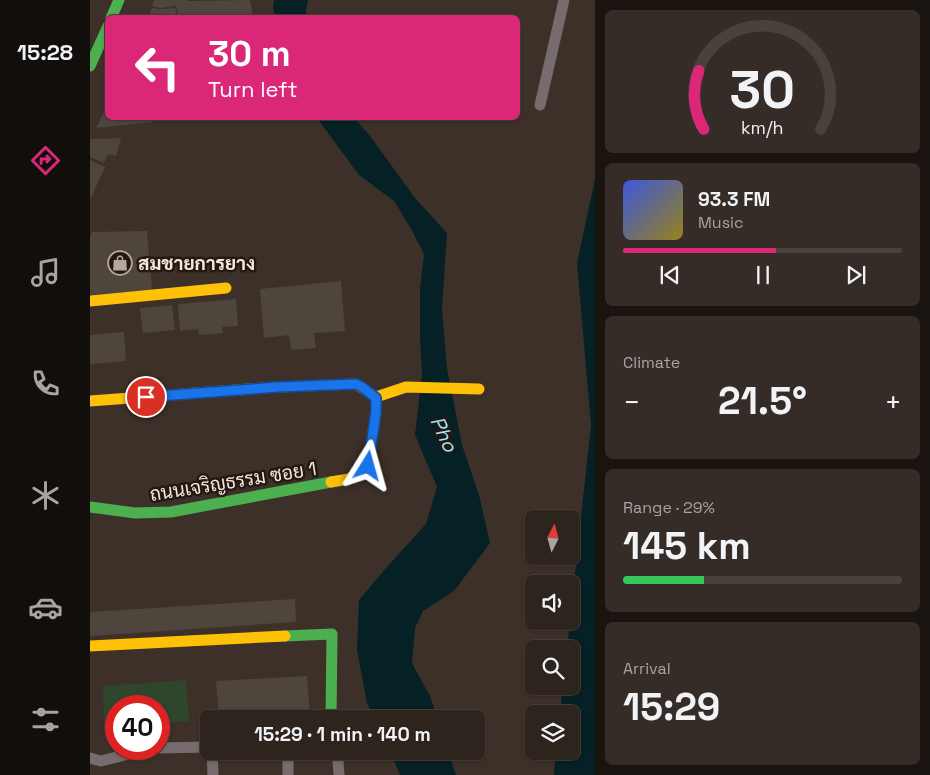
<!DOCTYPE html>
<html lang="en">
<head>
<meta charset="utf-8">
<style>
	body { margin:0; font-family:"Space Grotesk",Sarabun,sans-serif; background:#362c27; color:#f1f3f6; height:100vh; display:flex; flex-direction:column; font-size:19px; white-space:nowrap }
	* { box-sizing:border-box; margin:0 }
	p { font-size:16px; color:#a7a4a4 }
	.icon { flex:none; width:28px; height:28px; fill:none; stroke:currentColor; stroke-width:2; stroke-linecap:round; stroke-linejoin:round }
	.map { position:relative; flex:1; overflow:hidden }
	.panel { display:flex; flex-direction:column; gap:10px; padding:10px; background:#191410; width:335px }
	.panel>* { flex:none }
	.hud { position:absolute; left:15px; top:15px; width:415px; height:105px; border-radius:8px; box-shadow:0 1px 4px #0004,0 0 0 1px #49413c; background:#db2777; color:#fff; overflow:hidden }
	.needle { width:32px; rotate:6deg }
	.fabs { position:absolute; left:435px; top:510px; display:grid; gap:10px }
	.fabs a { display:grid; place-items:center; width:55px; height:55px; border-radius:8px; background:#2e241e; box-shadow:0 1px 4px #0004,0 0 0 1px #49413c; font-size:25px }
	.speed { position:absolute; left:15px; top:695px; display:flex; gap:10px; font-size:25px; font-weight:700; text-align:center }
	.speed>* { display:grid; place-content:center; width:65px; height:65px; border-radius:50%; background:#2e241e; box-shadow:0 1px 4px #0004,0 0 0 1px #49413c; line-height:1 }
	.speed .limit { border:8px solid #d22; background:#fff; color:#111 }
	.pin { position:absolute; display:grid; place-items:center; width:42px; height:42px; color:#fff; margin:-21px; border:2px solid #fff; border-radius:50%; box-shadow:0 1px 5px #0007 }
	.me { position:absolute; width:55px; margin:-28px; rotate:8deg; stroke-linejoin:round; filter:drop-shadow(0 0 4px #0008) }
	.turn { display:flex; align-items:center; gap:18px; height:105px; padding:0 20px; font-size:22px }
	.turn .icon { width:65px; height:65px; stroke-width:2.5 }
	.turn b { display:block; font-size:35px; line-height:42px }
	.big { font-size:38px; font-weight:600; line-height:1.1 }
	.panel .card { flex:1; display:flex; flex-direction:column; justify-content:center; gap:8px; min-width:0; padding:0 18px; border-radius:8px; background:#362c27 }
	.panel .dial { align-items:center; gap:0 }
	.dial svg { height:130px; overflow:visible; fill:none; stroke:#49413c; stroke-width:7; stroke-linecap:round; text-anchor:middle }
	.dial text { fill:#f1f3f6; stroke:none }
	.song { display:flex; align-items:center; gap:15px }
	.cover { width:60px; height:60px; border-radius:8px; background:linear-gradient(135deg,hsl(230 70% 55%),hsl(50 70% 35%)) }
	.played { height:5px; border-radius:2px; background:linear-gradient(90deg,#db2777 55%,#49413c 55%) }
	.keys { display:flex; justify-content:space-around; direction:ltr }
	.heat { display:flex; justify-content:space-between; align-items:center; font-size:28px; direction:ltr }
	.charge { height:8px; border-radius:4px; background:linear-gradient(90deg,#34c759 29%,#49413c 0) }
	.trip { position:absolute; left:110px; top:710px; width:285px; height:50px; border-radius:8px; background:#2e241e; box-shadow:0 1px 4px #0004,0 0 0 1px #49413c; font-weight:600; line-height:50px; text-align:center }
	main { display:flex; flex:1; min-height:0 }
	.dock { display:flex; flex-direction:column; width:90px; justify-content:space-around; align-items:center; background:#120e0c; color:#a7a4a4 }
	.dock .icon { width:35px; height:35px }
	.dock .selected { color:#db2777 }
	.dock b { font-size:22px; color:#f1f3f6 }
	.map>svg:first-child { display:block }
	.green { fill:#2e462c }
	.water { fill:#052125 }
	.building { fill:#4e453c }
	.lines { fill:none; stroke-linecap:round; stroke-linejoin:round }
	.lane { stroke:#776c6d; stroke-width:5.5 }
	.street { stroke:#776c6d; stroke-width:11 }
	.fast { stroke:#4caf50; stroke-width:11 }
	.slow { stroke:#ffc107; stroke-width:11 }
	.route-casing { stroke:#114b97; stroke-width:12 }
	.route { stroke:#1a73e8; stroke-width:9 }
	.labels { text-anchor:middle; stroke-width:5; stroke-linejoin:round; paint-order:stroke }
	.poi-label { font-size:19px; font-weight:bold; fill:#f8e7de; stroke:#241912; text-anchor:start }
	.street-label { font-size:19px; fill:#f8e7de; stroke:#241912 }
	.water-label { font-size:20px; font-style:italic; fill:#9ee8f7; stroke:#241912 }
</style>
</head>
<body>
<main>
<nav class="dock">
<b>15:28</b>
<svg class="icon selected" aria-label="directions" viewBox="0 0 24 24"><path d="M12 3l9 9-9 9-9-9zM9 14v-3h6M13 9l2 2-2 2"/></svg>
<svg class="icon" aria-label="music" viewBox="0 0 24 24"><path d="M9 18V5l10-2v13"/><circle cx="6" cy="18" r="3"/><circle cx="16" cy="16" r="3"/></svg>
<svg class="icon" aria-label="phone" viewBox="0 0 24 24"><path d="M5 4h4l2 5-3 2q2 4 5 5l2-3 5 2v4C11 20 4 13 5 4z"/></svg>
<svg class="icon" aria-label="climate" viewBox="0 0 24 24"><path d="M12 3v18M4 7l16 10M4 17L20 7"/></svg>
<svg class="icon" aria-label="car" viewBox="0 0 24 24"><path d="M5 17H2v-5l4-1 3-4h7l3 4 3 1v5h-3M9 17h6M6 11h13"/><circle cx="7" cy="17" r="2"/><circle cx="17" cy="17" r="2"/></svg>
<svg class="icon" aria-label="filters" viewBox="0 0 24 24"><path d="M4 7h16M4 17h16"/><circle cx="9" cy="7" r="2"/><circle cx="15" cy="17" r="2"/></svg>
</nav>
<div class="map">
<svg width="505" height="775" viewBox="0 0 505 775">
	<rect width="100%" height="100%" fill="#3d3028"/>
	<polygon class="green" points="96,680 99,721 69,723 69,706 26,706 26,726 14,727 13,686"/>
	<g class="water">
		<polygon points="184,0 218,0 216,10 217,17 185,17 183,8"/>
		<polygon points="227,118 264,118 280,136 325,198 357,233 352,308 357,368 372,445 389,495 400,543 364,591 333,611 325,628 322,663 340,696 348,719 285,719 277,703 267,650 269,600 296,568 336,524 347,487 325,435 332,374 330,338 330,288 334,254 320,227 304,201 269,175"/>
		<polygon points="505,179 505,775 464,775 466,751 481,751 481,714 470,714 473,686 481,686 481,649 477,649 480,621 481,621 481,610 501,425 487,263"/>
		<polygon points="300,751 358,751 366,775 310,775"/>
	</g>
	<g class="building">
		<polygon points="64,0 96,0 99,1 160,0 163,18 89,18 86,6 70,8 62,6"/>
		<polygon points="62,8 69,9 85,8 88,18 63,18 59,16"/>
		<polygon points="18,104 18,118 63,118 62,122 6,128"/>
		<polygon points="31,138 26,156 18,154 14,163 0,157 0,139"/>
		<polygon points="0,160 15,167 0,200"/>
		<polygon points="57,231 62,290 0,295 0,236 2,232"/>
		<polygon points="251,281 255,331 224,333 226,348 201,350 199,335 174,338 170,289"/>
		<polygon points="146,299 148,326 132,327 133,333 109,335 108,329 90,331 88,304"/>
		<polygon points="82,305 85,330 53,333 50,308"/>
		<polygon points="34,332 36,361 0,364 0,335"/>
		<polygon points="205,599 206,622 0,636 0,612"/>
		<polygon points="217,676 220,719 129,719 126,681"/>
	</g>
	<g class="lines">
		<polyline class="lane" points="243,751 248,761"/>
		<g class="street">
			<polyline points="450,105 474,0"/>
			<polyline points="69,748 119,747"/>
			<polyline points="122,751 123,775"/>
			<polyline points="198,751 198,775"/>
			<polyline points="0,758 11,761 58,749"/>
			<polyline points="248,761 249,775"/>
		</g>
		<g class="fast">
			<polyline points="21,18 29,0"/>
			<polyline points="0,66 18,26"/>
			<polyline points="0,507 45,513 81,512 241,482"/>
			<polyline points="195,636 242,634 241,719"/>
		</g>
		<g class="slow">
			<polyline points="0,301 136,288"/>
			<polyline points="0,401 188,387 266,384 286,397"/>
			<polyline points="241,482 259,479 278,466 286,412 286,397 316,387 389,389"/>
			<polyline points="0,646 195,636"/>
		</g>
	</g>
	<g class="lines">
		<g class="route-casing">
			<polyline id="route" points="56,397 188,387 266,384 272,387 286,398 286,412 278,466"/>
		</g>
		<use href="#route" class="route"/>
	</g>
	<defs>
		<g id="shop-ring" transform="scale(1.25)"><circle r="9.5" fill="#241912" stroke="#b7a79e" stroke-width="1.5"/><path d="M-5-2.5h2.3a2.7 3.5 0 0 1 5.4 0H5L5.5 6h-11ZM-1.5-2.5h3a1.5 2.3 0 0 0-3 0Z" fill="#b7a79e"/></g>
	</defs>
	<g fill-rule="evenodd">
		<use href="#shop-ring" x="30" y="263"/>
	</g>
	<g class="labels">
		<g class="poi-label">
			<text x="48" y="270">สมชายการยาง</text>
		</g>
		<g class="street-label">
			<text transform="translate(143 481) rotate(-9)" y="7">ถนนเจริญธรรม ซอย 1</text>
		</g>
		<g class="water-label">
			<text transform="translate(354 434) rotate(65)" y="7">Pho</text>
		</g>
	</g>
</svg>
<div class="fabs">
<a><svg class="needle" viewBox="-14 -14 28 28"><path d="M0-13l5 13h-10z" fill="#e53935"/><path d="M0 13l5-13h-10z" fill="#a7a4a4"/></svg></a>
<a><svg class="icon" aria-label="sound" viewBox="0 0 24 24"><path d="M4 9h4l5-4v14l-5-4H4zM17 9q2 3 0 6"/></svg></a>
<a><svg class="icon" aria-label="search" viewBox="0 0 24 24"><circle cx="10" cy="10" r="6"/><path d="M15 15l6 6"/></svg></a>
<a><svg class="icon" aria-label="layers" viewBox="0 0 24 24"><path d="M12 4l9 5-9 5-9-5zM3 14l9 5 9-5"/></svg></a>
</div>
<div class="speed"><div class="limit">40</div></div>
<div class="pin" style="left:56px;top:397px;background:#d93025"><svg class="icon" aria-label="arrive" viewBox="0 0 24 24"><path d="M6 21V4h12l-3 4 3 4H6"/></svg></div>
<svg class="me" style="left:278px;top:466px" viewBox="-20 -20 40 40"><path d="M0-17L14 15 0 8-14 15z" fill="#1a73e8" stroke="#fff" stroke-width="4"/></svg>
<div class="trip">15:29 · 1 min · 140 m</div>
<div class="hud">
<div class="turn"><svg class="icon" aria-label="left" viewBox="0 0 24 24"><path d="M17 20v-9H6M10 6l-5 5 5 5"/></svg><div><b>30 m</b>Turn left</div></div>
</div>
</div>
<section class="panel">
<div class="card dial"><svg viewBox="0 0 100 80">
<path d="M14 69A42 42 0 1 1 86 69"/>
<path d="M14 69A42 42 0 0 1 11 33" stroke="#db2777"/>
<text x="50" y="56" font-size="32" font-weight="700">30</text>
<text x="50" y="72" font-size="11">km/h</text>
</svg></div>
<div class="card">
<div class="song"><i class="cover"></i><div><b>93.3 FM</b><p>Music</p></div></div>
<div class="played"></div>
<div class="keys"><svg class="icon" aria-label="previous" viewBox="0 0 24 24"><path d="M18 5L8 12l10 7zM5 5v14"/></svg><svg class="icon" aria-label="pause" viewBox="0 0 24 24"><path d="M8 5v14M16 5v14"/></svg><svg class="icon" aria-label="next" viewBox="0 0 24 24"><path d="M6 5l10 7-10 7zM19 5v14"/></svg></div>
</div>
<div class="card"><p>Climate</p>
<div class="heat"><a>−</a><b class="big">21.5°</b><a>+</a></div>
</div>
<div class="card"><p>Range · 29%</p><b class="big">145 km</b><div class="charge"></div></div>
<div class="card"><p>Arrival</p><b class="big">15:29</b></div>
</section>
</main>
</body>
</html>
